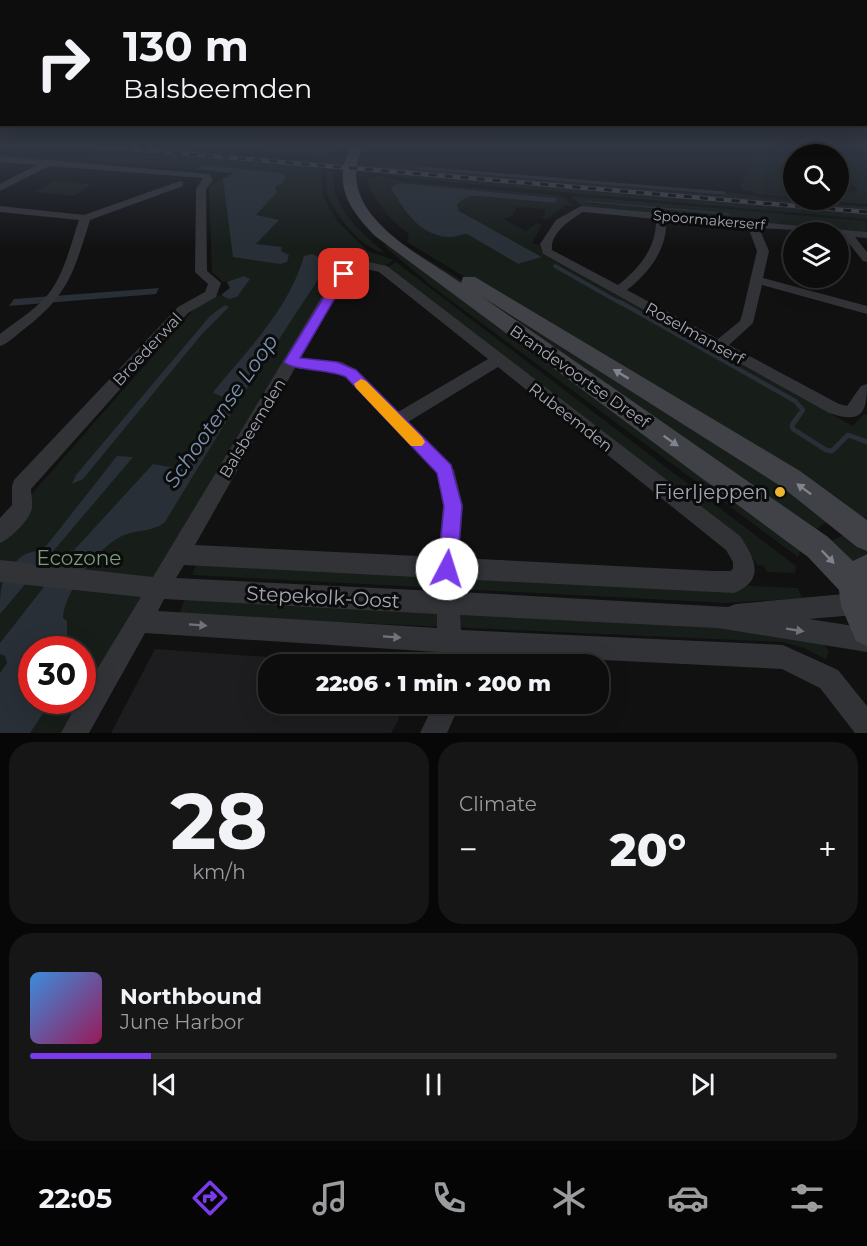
<!DOCTYPE html>
<html lang="en">
<head>
<meta charset="utf-8">
<style>
	body { margin:0; font-family:Montserrat,sans-serif; background:#161617; color:#f1f3f6; height:100vh; display:flex; flex-direction:column; font-size:22px; white-space:nowrap }
	* { box-sizing:border-box; margin:0 }
	p { font-size:20px; color:#9a9c9e }
	.icon { flex:none; width:33px; height:33px; fill:none; stroke:currentColor; stroke-width:2; stroke-linecap:round; stroke-linejoin:round }
	.map { position:relative; height:733px; overflow:hidden }
	.drawer { display:flex; flex-direction:column; gap:9px; padding:9px; background:#070708; flex:1 }
	.drawer>* { flex:none }
	.top-card { position:absolute; left:0px; top:0px; width:867px; height:126px; box-shadow:0 6px 24px #0002,0 0 0 2px #2d2d2e; background:#0d0d0e; color:#f1f3f6; overflow:hidden }
	.buttons { position:absolute; left:783px; top:144px; display:grid; gap:12px }
	.buttons a { display:grid; place-items:center; width:66px; height:66px; border-radius:50%; background:#0d0d0e; box-shadow:0 6px 24px #0002,0 0 0 2px #2d2d2e; font-size:30px }
	.speed { position:absolute; left:18px; top:636px; display:flex; gap:12px; font-size:30px; font-weight:700; text-align:center }
	.speed>* { display:grid; place-content:center; width:78px; height:78px; border-radius:50%; background:#0d0d0e; box-shadow:0 6px 24px #0002,0 0 0 2px #2d2d2e; line-height:1 }
	.speed .limit { border:9px solid #d22; background:#fff; color:#111 }
	.pin { position:absolute; display:grid; place-items:center; width:51px; height:51px; color:#fff; margin:-26px; border-radius:12px; box-shadow:0 3px 9px #0006 }
	.me { position:absolute; width:66px; margin:-33px; rotate:5deg; stroke-linejoin:round; filter:drop-shadow(0 0 4px #0008) }
	.turn { display:flex; align-items:center; gap:21px; height:126px; padding:0 24px; font-size:27px }
	.turn .icon { width:78px; height:78px; stroke-width:2.5 }
	.turn b { display:block; font-size:42px; line-height:51px }
	.big { font-size:45px; font-weight:800; line-height:1.1 }
	.drawer .tile { flex:1; display:flex; flex-direction:column; justify-content:center; gap:9px; min-width:0; padding:0 21px; border-radius:24px; background:#161617 }
	.drawer .dial { align-items:center; gap:0 }
	.dial b { font-size:78px; line-height:1 }
	.song { display:flex; align-items:center; gap:18px }
	.cover { width:72px; height:72px; border-radius:9px; background:linear-gradient(135deg,hsl(210 70% 55%),hsl(330 70% 35%)) }
	.played { height:6px; border-radius:3px; background:linear-gradient(90deg,#7c3aed 15%,#2d2d2e 15%) }
	.keys { display:flex; justify-content:space-around; direction:ltr }
	.heat { display:flex; justify-content:space-between; align-items:center; font-size:33px; direction:ltr }
	.drawer .tiles { flex:1; display:grid; gap:9px; grid-template-columns:1fr 1fr }
	.tile:last-child { grid-column:span 2 }
	.trip { position:absolute; left:258px; top:654px; width:351px; height:60px; border-radius:24px; background:#0d0d0e; box-shadow:0 6px 24px #0002,0 0 0 2px #2d2d2e; font-weight:800; line-height:60px; text-align:center }
	.tabs { display:flex; height:96px; justify-content:space-around; align-items:center; background:#050506; color:#9a9c9e }
	.tabs .icon { width:42px; height:42px }
	.tabs .on { color:#7c3aed }
	.tabs b { font-size:27px; color:#f1f3f6 }
	.map>svg:first-child { display:block }
	.built { fill:#1d1d1f }
	.green { fill:#171d19; fill-rule:evenodd }
	.water { fill:#282f36 }
	.lines { fill:none; stroke-linecap:round; stroke-linejoin:round }
	.stream-far3 { stroke:#282f36; stroke-width:3 }
	.stream-far2 { stroke:#282f36; stroke-width:4 }
	.stream-far1 { stroke:#282f36; stroke-width:4.5 }
	.stream { stroke:#282f36; stroke-width:5 }
	.minor { fill:#323337; fill-rule:evenodd }
	.secondary { fill:#404247; fill-rule:evenodd }
	.rail-casing { stroke:#45474c; stroke-width:4.5 }
	.rail { stroke:#0c0c0d; stroke-width:3; stroke-dasharray:8; stroke-linecap:butt }
	.oneway { fill:#80848d }
	.oneway2 { fill:#70737b }
	.route { fill:#7c3aed; stroke:#51269a; stroke-width:1.5 }
	.slow { fill:#f59e0b }
	.poi-dot { fill:#edb62f; stroke:#0c0c0d; stroke-width:2 }
	.labels { text-anchor:middle; stroke-width:6; stroke-linejoin:round; paint-order:stroke }
	.far-street-label { font-size:14px; fill:#a3a7b3; stroke:#0c0c0d }
	.street-label { font-size:16px; fill:#a3a7b3; stroke:#0c0c0d }
	.near-poi-label { font-size:20px; fill:#a3a7b3; stroke:#0c0c0d; text-anchor:end }
	.near-park-label { font-size:20px; fill:#7a9e7e; stroke:#0c0c0d }
	.near-street-label { font-size:20px; fill:#a3a7b3; stroke:#0c0c0d }
	.near-water-label { font-size:21px; font-style:italic; fill:#7a93ae; stroke:#0c0c0d }
</style>
</head>
<body>
<div class="map">
<svg width="867" height="733" viewBox="0 0 867 733">
	<rect width="100%" height="100%" fill="#111112"/>
	<g class="built">
		<polygon points="368,165 867,207 867,216 395,175 367,171"/>
		<polygon points="155,649 364,664 268,664 268,704 401,704 398,721 391,733 111,733"/>
	</g>
	<g class="green">
		<polygon points="274,146 288,146 288,150 322,151 327,146 335,146 325,157 260,151"/>
		<polygon points="784,146 812,150 816,146 867,155 867,204 815,200 838,200 839,192 858,191 845,176 839,173 838,154 794,154 793,165 785,165 777,170 781,175 793,180 793,198 754,194 752,191 743,190 741,186 756,151 774,152"/>
		<path d="M101 150 321 168 323 196 338 222 368 251 394 260 385 266C367 259 354 266 337 274L66 733H0V530L195 308 218 295 223 296 231 289 229 281 223 282 212 272 209 186 236 172 84 160 97 156 96 152ZM32 650H82V700H32Z"/>
		<polygon points="394,164 722,192 867,207 369,165"/>
		<path d="M327 172H333C332 209 359 230 384 252 365 253 334 213 328 196 326 189 326 179 327 172Z"/>
		<polygon points="383,173 867,216 867,219 403,178"/>
		<path d="M382 176 399 181 562 196 574 207 566 205 547 219 541 218 545 215V209L517 207 513 215 504 219 526 231 537 223 542 225 532 243 539 245 544 255 853 426 864 414 867 415V518L850 517 763 458 407 242 409 234C390 220 373 201 367 178ZM400 183 555 198 557 200 554 203 477 196 467 197 457 203 459 211 542 257 518 264 467 234C461 234 454 238 448 237 420 234 405 212 392 190L393 184Z"/>
		<polygon points="54,181 92,184 74,196 35,192"/>
		<path d="M573 196 866 221 867 233 583 207 571 197ZM584 201 728 213 731 215 585 203Z"/>
		<polygon points="396,240 761,465 830,520 816,529"/>
		<polygon points="383,245 388,245 805,542 798,557 434,288"/>
		<polygon points="396,262 796,566 795,573 767,572 764,566 757,565 743,541 387,267"/>
		<polygon points="844,535 867,542 867,553 846,566 826,550 833,540"/>
		<polygon points="198,560 798,588 802,598 726,603 192,575"/>
		<polygon points="185,598 721,626 820,639 829,652 826,659 804,648 782,642 179,615"/>
	</g>
	<g class="water">
		<polygon points="203,165 281,173 285,176 284,182 275,187 277,192 256,215 279,220 256,244 282,247 281,251 289,255 287,262 280,264 233,257 223,179 233,173 195,169"/>
		<path d="M400 183 555 198 558 199 554 203 477 196 467 197 457 204 459 211 542 257 518 264 467 234C461 234 454 238 448 237 420 235 405 212 392 190L391 186Z"/>
		<polygon points="587,201 728,213 731,215 583,202"/>
		<path d="M312 254 322 259 325 267 323 272 238 402 165 522C151 533 137 529 122 536 98 547 64 592 63 618L67 621V649L32 650V700L51 701 30 733H0V673L7 663 5 656 0 654V643L65 560 153 464 175 468 223 401V397L213 393 214 391C248 349 289 309 304 256Z"/>
		<polygon points="244,276 250,279 237,297 229,299 221,295 230,288 227,282"/>
		<polygon points="159,288 156,294 9,306 14,299"/>
		<polygon points="225,305 229,307 202,334 83,479 72,484 76,475 210,316"/>
		<path d="M117 456 133 457 0 614C0 590 0 574 21 557 28 551 39 552 47 545Z"/>
	</g>
	<g class="lines">
		<polyline class="stream-far3" points="420,168 724,193"/>
		<polyline class="stream-far2" points="555,266 622,304"/>
		<polyline class="stream-far1" points="620,302 795,401 803,410 799,415"/>
		<polyline class="stream" points="800,414 792,425 793,429 826,450 832,451 848,435 867,442"/>
		<g class="minor">
			<path d="M0 156 209 174 213 180 206 189 207 271 221 283 216 297 188 313 31 489C31 494 33 502 32 508 30 520 10 539 0 543V518L12 505V486L14 480 178 307 205 292 208 284 195 272 196 189 203 178 49 166 0 191V184L37 165 0 162Z"/>
			<path d="M180 181 183 182V186L90 220C74 272 68 296 23 330 16 335 9 343 0 346V334C15 322 32 312 45 298 64 277 70 246 79 220L0 212V206L84 215Z"/>
			<path d="M581 206 867 232V238L855 237 867 252V262L863 261 843 236H838V232L759 228 769 251 763 278 867 306V314L762 285 753 323 729 345 839 404 847 406 861 386 867 384C867 416 860 423 829 413L543 254 540 244 556 220ZM583 212 656 219C657 247 639 269 618 285L552 250C550 233 570 220 583 212ZM666 220 748 227 757 251 742 315 740 321 718 339 627 290C649 273 668 248 666 220Z"/>
			<path d="M364 261 387 266 740 536C755 558 766 580 734 593L458 579 459 592 728 607 736 604 855 593 863 596 866 604 863 612 855 615 809 619 867 628V652L718 628 460 615 461 630 783 645 838 670 867 706V733H855L820 688 782 669 462 653V664H438V652L145 633 89 733H61L79 700H82V694L141 597 0 582V560L153 577 333 278ZM366 269 379 272 488 359 398 412 356 370 342 362 300 358 344 280ZM498 367 726 550 733 562V569L730 571H714L459 558 463 506 454 470 408 422ZM295 368 334 371 346 378 437 473 443 506 438 557 195 545ZM184 565 436 578 437 591 176 578ZM164 599 437 614V628L158 611Z"/>
			<polygon points="434,704 460,704 447,733 420,733"/>
		</g>
		<path class="secondary" d="M351 146H363C331 212 417 252 461 283L463 277H475L800 471 867 520V551L857 547 782 487 481 296 828 537 853 561 867 554V646L856 641 841 606 839 590 808 557 375 236C348 208 332 184 351 146Z"/>
		<g class="rail-casing">
			<polyline id="rail" points="94,146 867,212"/>
		</g>
		<use href="#rail" class="rail"/>
	</g>
	<defs><path id="oneway-solid" d="M-6-.8H1V-3.2L6.5 0L1 3.2V.8H-6Z" transform="scale(1.5)"/></defs>
	<g class="oneway">
		<use href="#oneway-solid" transform="translate(621 374) rotate(-149)"/>
		<use href="#oneway-solid" transform="translate(671 441) rotate(35)"/>
		<use href="#oneway-solid" transform="translate(804 489) rotate(-143)"/>
		<use href="#oneway-solid" transform="translate(828 557) rotate(46)"/>
	</g>
	<g class="oneway2">
		<use href="#oneway-solid" transform="translate(198 625) rotate(4)"/>
		<use href="#oneway-solid" transform="translate(795 630) rotate(9)"/>
		<use href="#oneway-solid" transform="translate(392 637) rotate(4)"/>
	</g>
	<linearGradient id="sky" x2="0" y2="1"><stop stop-color="#09090a"/><stop offset="0.59" stop-color="#323844"/><stop offset="1" stop-color="#323844" stop-opacity="0"/></linearGradient>
	<rect width="867" height="248" fill="url(#sky)"/>
	<path class="route" d="M344 271 349 274 300 358 337 362 356 370 451 465 462 506 457 569 454 575 447 578 440 575 438 569 444 506 437 473 346 377C331 369 293 371 284 362L338 274Z"/>
	<polygon class="slow" points="361,379 366,381 422,437 425,442 422,446 411,446 356,388 354,384"/>
	<circle class="poi-dot" cx="780" cy="492" r="6"/>
	<g class="labels">
		<g class="far-street-label">
			<text transform="translate(709 220) rotate(5)" y="5">Spoormakerserf</text>
		</g>
		<g class="street-label">
			<text transform="translate(695 333) rotate(29)" y="6">Roselmanserf</text>
			<text transform="translate(147 349) rotate(-47)" y="6">Broederwal</text>
			<text transform="translate(580 376) rotate(35)" y="6">Brandevoortse Dreef</text>
			<text transform="translate(571 417) rotate(38)" y="6">Rubeemden</text>
			<text transform="translate(252 428) rotate(-59)" y="6">Balsbeemden</text>
		</g>
		<g class="near-poi-label">
			<text x="768" y="499">Fierljeppen</text>
		</g>
		<g class="near-park-label">
			<text x="79" y="565">Ecozone</text>
		</g>
		<g class="near-street-label">
			<text transform="translate(323 597) rotate(3)" y="7">Stepekolk-Oost</text>
		</g>
		<g class="near-water-label">
			<text transform="translate(221 411) rotate(-55)" y="7">Schootense Loop</text>
		</g>
	</g>
</svg>
<div class="buttons">
<a><svg class="icon" aria-label="search" viewBox="0 0 24 24"><circle cx="10" cy="10" r="6"/><path d="M15 15l6 6"/></svg></a>
<a><svg class="icon" aria-label="layers" viewBox="0 0 24 24"><path d="M12 4l9 5-9 5-9-5zM3 14l9 5 9-5"/></svg></a>
</div>
<div class="speed"><div class="limit">30</div></div>
<div class="pin" style="left:344px;top:274px;background:#d93025"><svg class="icon" aria-label="arrive" viewBox="0 0 24 24"><path d="M6 21V4h12l-3 4 3 4H6"/></svg></div>
<svg class="me" style="left:447px;top:569px" viewBox="-20 -20 40 40"><circle r="19" fill="#fff"/><path d="M0-13L10 11 0 6-10 11z" fill="#7c3aed"/></svg>
<div class="trip">22:06 · 1 min · 200 m</div>
<div class="top-card">
<div class="turn"><svg class="icon" aria-label="right" viewBox="0 0 24 24"><path d="M7 20v-9h11M14 6l5 5-5 5"/></svg><div><b>130 m</b>Balsbeemden</div></div>
</div>
</div>
<section class="drawer">
<div class="tiles">
<div class="tile dial"><b>28</b><p>km/h</p></div>
<div class="tile"><p>Climate</p>
<div class="heat"><a>−</a><b class="big">20°</b><a>+</a></div>
</div>
<div class="tile">
<div class="song"><i class="cover"></i><div><b>Northbound</b><p>June Harbor</p></div></div>
<div class="played"></div>
<div class="keys"><svg class="icon" aria-label="previous" viewBox="0 0 24 24"><path d="M18 5L8 12l10 7zM5 5v14"/></svg><svg class="icon" aria-label="pause" viewBox="0 0 24 24"><path d="M8 5v14M16 5v14"/></svg><svg class="icon" aria-label="next" viewBox="0 0 24 24"><path d="M6 5l10 7-10 7zM19 5v14"/></svg></div>
</div>
</div>
</section>
<nav class="tabs">
<b>22:05</b>
<svg class="icon on" aria-label="directions" viewBox="0 0 24 24"><path d="M12 3l9 9-9 9-9-9zM9 14v-3h6M13 9l2 2-2 2"/></svg>
<svg class="icon" aria-label="music" viewBox="0 0 24 24"><path d="M9 18V5l10-2v13"/><circle cx="6" cy="18" r="3"/><circle cx="16" cy="16" r="3"/></svg>
<svg class="icon" aria-label="phone" viewBox="0 0 24 24"><path d="M5 4h4l2 5-3 2q2 4 5 5l2-3 5 2v4C11 20 4 13 5 4z"/></svg>
<svg class="icon" aria-label="climate" viewBox="0 0 24 24"><path d="M12 3v18M4 7l16 10M4 17L20 7"/></svg>
<svg class="icon" aria-label="car" viewBox="0 0 24 24"><path d="M5 17H2v-5l4-1 3-4h7l3 4 3 1v5h-3M9 17h6M6 11h13"/><circle cx="7" cy="17" r="2"/><circle cx="17" cy="17" r="2"/></svg>
<svg class="icon" aria-label="filters" viewBox="0 0 24 24"><path d="M4 7h16M4 17h16"/><circle cx="9" cy="7" r="2"/><circle cx="15" cy="17" r="2"/></svg>
</nav>
</body>
</html>
